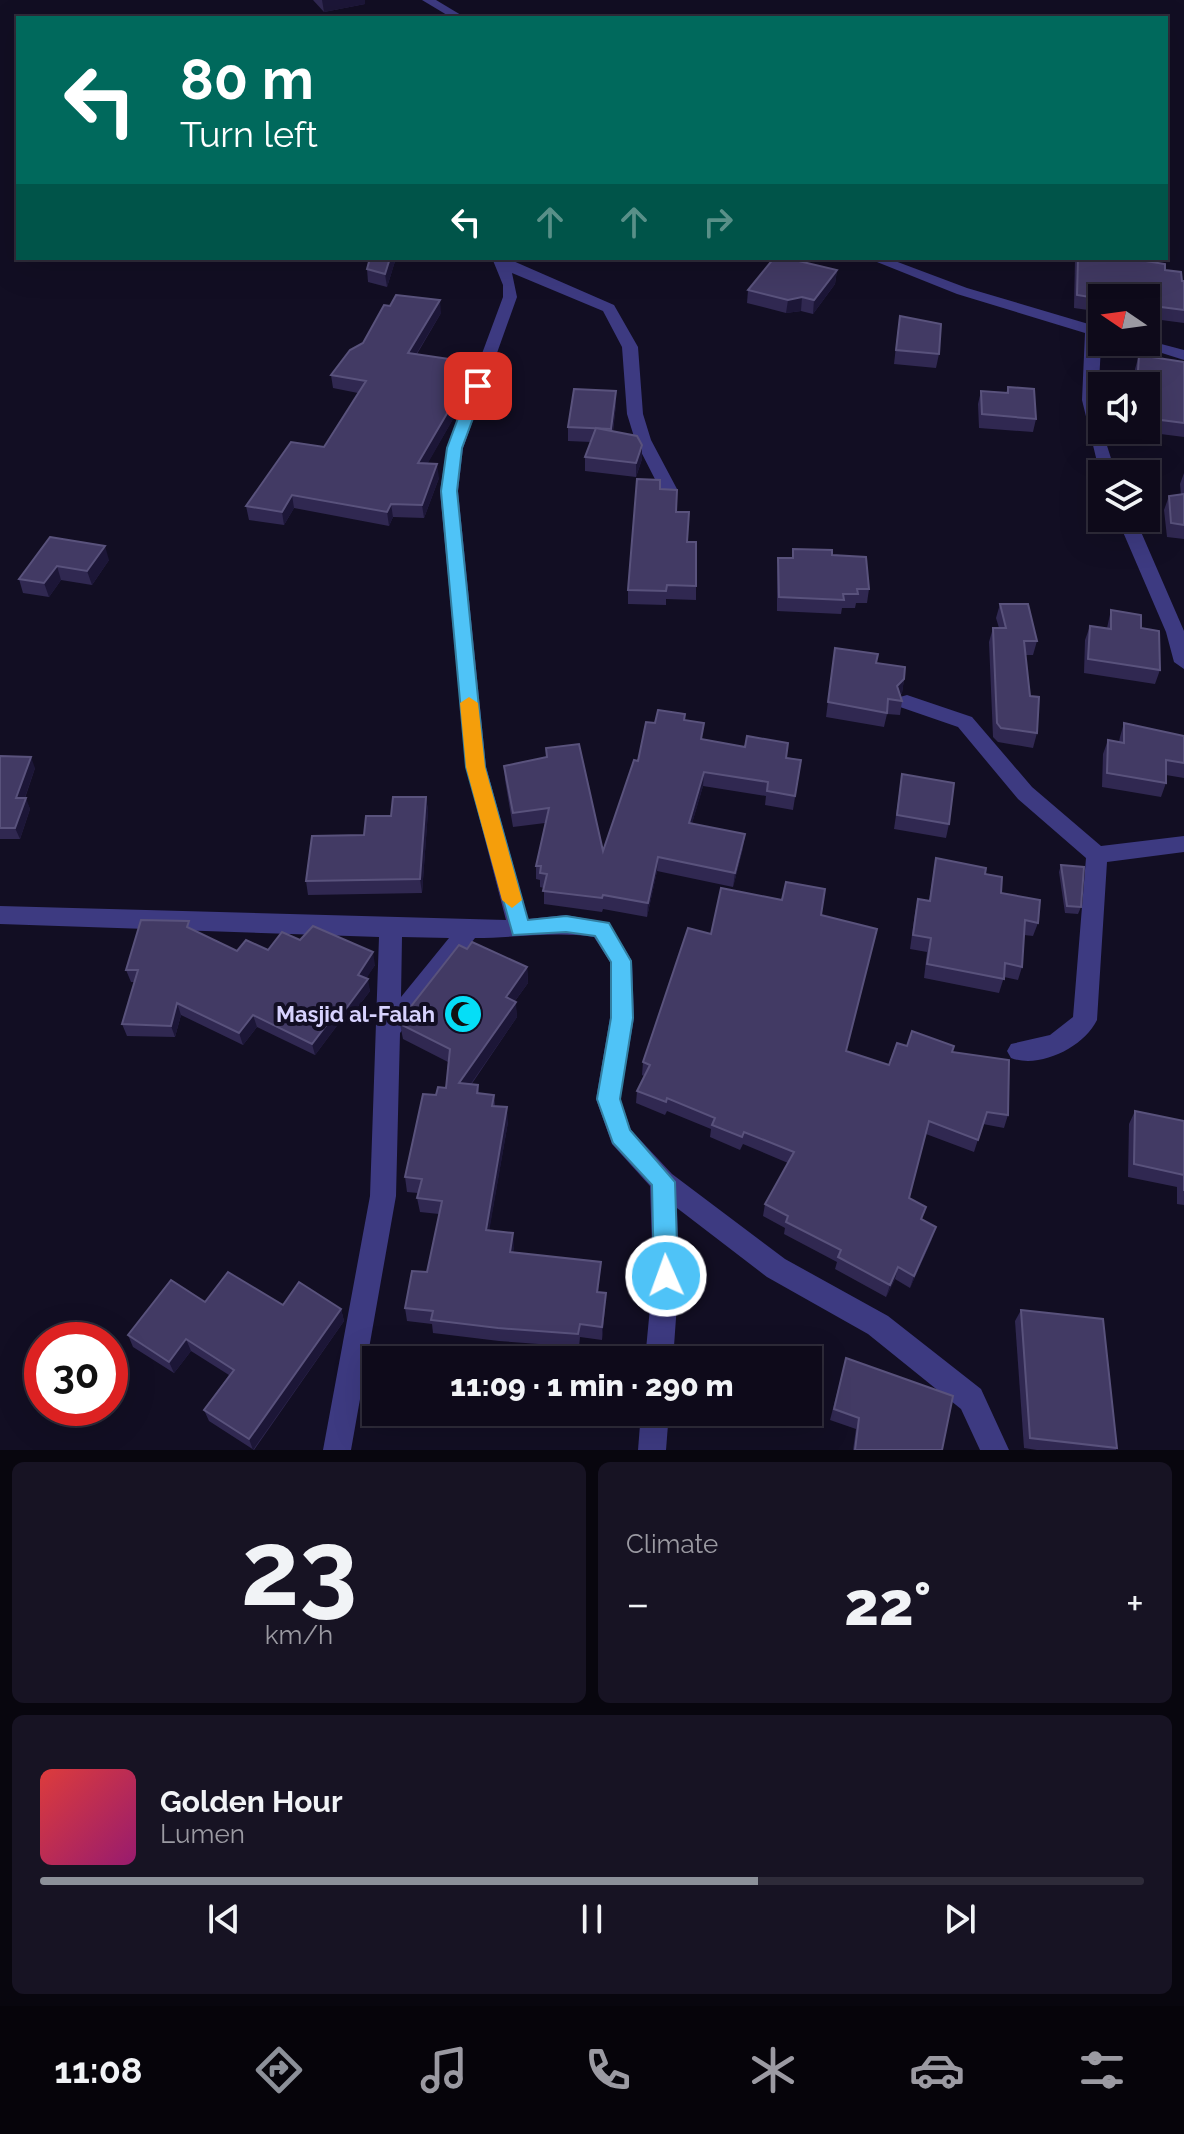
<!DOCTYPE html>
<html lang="en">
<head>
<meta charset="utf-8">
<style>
	body { margin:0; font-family:Raleway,sans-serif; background:#171323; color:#f1f3f6; height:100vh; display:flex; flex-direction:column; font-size:30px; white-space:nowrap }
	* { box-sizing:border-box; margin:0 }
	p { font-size:26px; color:#9b9aa2 }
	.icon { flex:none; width:44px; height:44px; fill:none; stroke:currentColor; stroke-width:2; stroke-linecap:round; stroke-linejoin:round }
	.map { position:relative; height:1450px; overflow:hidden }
	.side { display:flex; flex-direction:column; gap:12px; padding:12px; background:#08060e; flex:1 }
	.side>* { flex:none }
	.top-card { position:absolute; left:16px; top:16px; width:1152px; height:244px; border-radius:0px; box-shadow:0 8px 32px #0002,0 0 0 2px #2e2b39; background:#00695c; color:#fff; overflow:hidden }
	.needle { width:52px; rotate:283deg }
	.fabs { position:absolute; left:1088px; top:284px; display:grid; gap:16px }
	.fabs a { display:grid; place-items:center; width:72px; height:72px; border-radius:0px; background:#0e0a1a; box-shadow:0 8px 32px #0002,0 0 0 2px #2e2b39; font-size:40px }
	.speed { position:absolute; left:24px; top:1322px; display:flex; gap:16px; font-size:40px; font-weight:700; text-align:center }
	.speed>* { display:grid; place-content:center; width:104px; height:104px; border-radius:50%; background:#0e0a1a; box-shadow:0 8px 32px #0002,0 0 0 2px #2e2b39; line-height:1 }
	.speed .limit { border:12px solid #d22; background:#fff; color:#111 }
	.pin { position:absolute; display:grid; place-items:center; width:68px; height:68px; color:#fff; margin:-34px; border-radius:16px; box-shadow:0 4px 12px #0006 }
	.me { position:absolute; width:88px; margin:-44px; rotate:358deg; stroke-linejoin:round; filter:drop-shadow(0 0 6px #0008) }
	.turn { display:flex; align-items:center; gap:28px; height:168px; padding:0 32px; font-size:36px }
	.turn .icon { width:104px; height:104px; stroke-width:2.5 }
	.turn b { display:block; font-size:56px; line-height:68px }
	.lanes { display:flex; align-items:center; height:76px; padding:0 32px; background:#0003; justify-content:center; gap:40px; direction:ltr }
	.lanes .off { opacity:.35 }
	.big { font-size:60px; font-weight:800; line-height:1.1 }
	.side .tile { flex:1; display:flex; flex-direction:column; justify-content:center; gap:12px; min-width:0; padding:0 28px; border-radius:12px; background:#171323 }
	.side .dial { align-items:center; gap:0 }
	.dial b { font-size:104px; line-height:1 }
	.song { display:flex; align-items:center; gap:24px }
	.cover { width:96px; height:96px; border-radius:12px; background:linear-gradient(135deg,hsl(0 70% 55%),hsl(320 70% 35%)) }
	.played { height:8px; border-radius:4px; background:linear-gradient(90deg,#8c9099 65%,#2e2b39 65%) }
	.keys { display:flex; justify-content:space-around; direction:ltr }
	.heat { display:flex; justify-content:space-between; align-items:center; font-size:44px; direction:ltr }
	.side .tiles { flex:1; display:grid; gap:12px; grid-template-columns:1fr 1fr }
	.tile:last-child { grid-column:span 2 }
	.trip { position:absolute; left:362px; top:1346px; width:460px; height:80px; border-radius:0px; background:#0e0a1a; box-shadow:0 8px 32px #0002,0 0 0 2px #2e2b39; font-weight:800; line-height:80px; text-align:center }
	.tab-bar { display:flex; height:128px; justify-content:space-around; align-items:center; background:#06040a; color:#9b9aa2 }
	.tab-bar .icon { width:56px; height:56px }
	.tab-bar .on { color:#8c9099 }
	.tab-bar b { font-size:36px; color:#f1f3f6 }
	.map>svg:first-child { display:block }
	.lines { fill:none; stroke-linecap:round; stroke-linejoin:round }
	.minor { fill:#3d3a81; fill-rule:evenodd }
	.wall { fill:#302851 }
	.shaded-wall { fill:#1c1637 }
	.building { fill:#423a64; stroke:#59527c; stroke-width:2 }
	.route { fill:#4fc3f7; stroke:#337fa1; stroke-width:2 }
	.slow { fill:#f59e0b }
	.labels { text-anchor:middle; stroke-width:8; stroke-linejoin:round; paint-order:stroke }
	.poi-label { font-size:22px; font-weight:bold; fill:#d7d2fe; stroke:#120e23; text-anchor:end }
</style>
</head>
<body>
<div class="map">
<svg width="1184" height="1450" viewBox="0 0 1184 1450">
	<rect width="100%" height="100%" fill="#120e23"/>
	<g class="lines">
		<g class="minor">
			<polygon points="422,0 436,0 466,18 452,18"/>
			<path d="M492 258H506L614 305 638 347 643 414 651 440 677 489 674 493H662L635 440 627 414 622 347 603 311 512 273 517 297 463 448 458 491 486 767 528 919 566 915 609 923 632 961 634 1018 620 1099 631 1130 672 1174 785 1259 888 1316 981 1389 1009 1450H980L961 1409 868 1334 767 1277 677 1208 679 1276 673 1360H645L653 1276 650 1186 612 1144 596 1099 610 1018V962L594 937C555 931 515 938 475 938L400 1033 396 1196 351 1450H323L370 1196 379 937 0 924V906L506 920 466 767 440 491 447 448 503 297V285ZM402 937 449 938 401 997Z"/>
			<polygon points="867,258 887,258 967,288 1102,328 1098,400 1102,430 1116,474 1102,474 1102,478 1100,474 1082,400 1085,333 957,294"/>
			<polygon points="1146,340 1184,350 1184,360 1127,342"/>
			<polygon points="1117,518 1135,518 1184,631 1184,669 1174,662 1166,632"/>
			<path d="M907 695 972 717 1032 787 1101 846 1184 836V852L1107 862 1097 1020C1084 1047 1040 1069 1011 1058L1007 1051 1011 1044 1050 1035 1073 1017 1086 858 1018 799 958 727 900 707 897 702 900 697Z"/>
			<polygon points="641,1412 669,1412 666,1450 638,1450"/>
		</g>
	</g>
	<g class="wall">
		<polygon points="313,0 365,0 365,4 324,12"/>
		<polygon points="370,258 396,258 387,287 368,282 367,269"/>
		<polygon points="1075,258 1126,258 1165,270 1184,281 1184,323 1146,318 1146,298 1102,298 1102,312 1074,308"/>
		<polygon points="837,270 835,284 813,314 801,311 786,313 747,303 748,290"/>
		<polygon points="441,313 417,354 471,376 457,412 427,464 439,478 424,518 393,517 389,526 294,508 284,525 249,520 246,506 324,447 358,393 333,388 331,375"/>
		<polygon points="898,329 939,354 936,368 894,364"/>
		<polygon points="1139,355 1184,362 1184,437 1129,430 1146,430 1146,386 1134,386 1135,369"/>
		<polygon points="1008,387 1036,419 1033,432 979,428 978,404 981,391 1006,393"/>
		<polygon points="616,391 616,404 613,432 642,445 642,459 636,477 585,471 585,457 591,442 568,441 568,427"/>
		<polygon points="1184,473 1184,539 1167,537 1164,510 1169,496 1181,495 1180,484"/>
		<polygon points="660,489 676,512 687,542 696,586 696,600 666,599 666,605 628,604 628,590"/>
		<polygon points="50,537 109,560 92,585 61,580 49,597 23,593 19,579"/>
		<polygon points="793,549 832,555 869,589 867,603 856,603 855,608 842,608 841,614 777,611 777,572 778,558 792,558"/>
		<polygon points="1000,604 1037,641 1033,655 1025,655 1030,696 1037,733 1033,748 998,742 993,737 989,642 993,628 999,628 996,618"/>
		<polygon points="1111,610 1141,628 1160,670 1155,684 1084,673 1085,640 1090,626 1107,628"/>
		<polygon points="835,648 876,663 904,679 902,693 900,695 902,701 900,715 887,714 884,727 826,717"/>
		<polygon points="685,714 684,720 702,739 801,760 793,810 765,805 766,796 703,786 692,823 743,848 733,887 657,871 647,917 603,909 602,912 544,904 544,888 540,887 540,880 536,879 536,866 545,823 513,827 505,780 504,766 546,757 546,748 603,851 638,761 655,723"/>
		<polygon points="1124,723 1184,736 1184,778 1166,775 1166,783 1161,797 1102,787 1103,754 1108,740 1119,742 1120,737"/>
		<polygon points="0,756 35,768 25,798 30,809 20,839 0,839"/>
		<polygon points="902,774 949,824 946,838 894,829"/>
		<polygon points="426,797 428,811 422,893 308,895 306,881 364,835"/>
		<polygon points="936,858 985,874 1001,893 1038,923 1033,936 1024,935 1022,967 1018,980 1004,977 999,993 924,978 927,952 910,949 915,913 918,899 929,901"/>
		<polygon points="1061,865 1081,907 1078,914 1065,913 1059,872"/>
		<polygon points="821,915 846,1051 889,1065 907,1046 952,1052 1008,1115 1004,1128 983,1124 974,1152 926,1134 909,1198 932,1239 910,1288 895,1279 886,1297 835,1269 837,1262 784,1234 785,1228 763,1216 765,1204 788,1163 743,1144 740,1150 710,1137 711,1129 667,1111 665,1115 636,1103 637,1091 644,1076 642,1075 643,1062 711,934"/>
		<polygon points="191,929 237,951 268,950 300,940 375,965 366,978 370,991 344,1025 339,1023 315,1055 257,1027 243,1045 181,1015 175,1037 127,1036 122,1024 135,982 131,982 126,970"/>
		<polygon points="467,949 527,967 528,983 515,1001 517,1017 471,1085 478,1085 479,1094 494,1095 495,1106 508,1122 489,1230 514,1247 513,1252 601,1262 598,1292 605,1307 602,1340 580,1337 579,1347 499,1341 433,1333 432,1324 407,1321 405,1308 427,1272 439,1214 420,1212 417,1198 418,1193 407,1192 405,1177 436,1095 446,1088 448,1062 403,1039 400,1024"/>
		<polygon points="1135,1111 1184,1121 1184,1205 1177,1204 1177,1187 1128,1177 1129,1124"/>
		<polygon points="205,1302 341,1309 344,1321 254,1450 209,1421 204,1410 229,1375 191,1351 174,1373 133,1347 128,1335"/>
		<polygon points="1021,1310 1117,1448 1116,1450 1037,1450 1024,1448 1015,1321"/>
		<polygon points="846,1358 942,1450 853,1450 856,1429 830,1420"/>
	</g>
	<g class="shaded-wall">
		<polygon points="322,0 365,0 365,4 324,12"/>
		<polygon points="390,258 396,258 387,287 385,274"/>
		<polygon points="837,270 835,284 813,314 814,300"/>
		<polygon points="802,297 801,311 786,313 788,300"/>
		<polygon points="440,300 441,313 409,366 408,353"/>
		<polygon points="470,362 471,376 457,412 420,477 418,463"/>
		<polygon points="616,391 616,404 611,443 611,429"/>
		<polygon points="642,445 642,459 636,477 636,463"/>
		<polygon points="437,464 439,478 424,518 422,505"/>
		<polygon points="292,495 294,508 284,525 282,512"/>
		<polygon points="391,504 393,517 389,526 387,512"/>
		<polygon points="105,546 109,560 92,585 87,571"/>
		<polygon points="57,566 61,580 49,597 44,583"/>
		<polygon points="904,679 902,693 894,700 897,686"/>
		<polygon points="31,757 35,768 21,809 16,798"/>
		<polygon points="704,772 703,786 688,837 689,823"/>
		<polygon points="426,797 428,811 422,893 420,879"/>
		<polygon points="26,798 30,809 20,839 15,828"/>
		<polygon points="745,834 743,848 733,887 735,873"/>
		<polygon points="658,857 657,871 647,917 648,903"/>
		<polygon points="373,952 375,965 361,987 358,975"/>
		<polygon points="527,967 528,983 507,1012 506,997"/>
		<polygon points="368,979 370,991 344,1025 342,1014"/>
		<polygon points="516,1002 517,1017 461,1098 459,1083"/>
		<polygon points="177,1003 181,1015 175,1037 171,1026"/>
		<polygon points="337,1011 339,1023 315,1055 312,1044"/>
		<polygon points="253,1015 257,1027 243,1045 239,1033"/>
		<polygon points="507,1107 508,1122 487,1244 486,1230"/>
		<polygon points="936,1227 932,1239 910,1288 914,1276"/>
		<polygon points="513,1233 514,1247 511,1266 510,1252"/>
		<polygon points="601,1262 600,1276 597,1306 597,1292"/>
		<polygon points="898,1267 895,1279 886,1297 890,1285"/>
		<polygon points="606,1293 605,1307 602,1340 602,1327"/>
		<polygon points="341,1309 344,1321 253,1450 249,1439"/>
		<polygon points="186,1339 191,1351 174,1373 169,1362"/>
	</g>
	<g class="building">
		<polygon points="370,258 390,258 385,274 367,269"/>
		<polygon points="774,258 786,258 837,270 814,300 802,297 788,300 748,290"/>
		<polygon points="1078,258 1126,258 1165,264 1165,270 1181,272 1182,281 1184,281 1184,310 1146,305 1146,298 1102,299 1077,295"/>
		<polygon points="396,295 440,300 408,353 470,362 456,398 418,463 437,464 422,505 391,504 387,512 292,495 282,512 246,506 291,442 324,447 366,381 331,375 350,350 363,343 384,305 390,306"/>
		<polygon points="900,316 941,324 939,354 896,350"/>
		<polygon points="1139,355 1184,362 1184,423 1146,418 1146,386 1137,386"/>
		<polygon points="1008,387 1034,389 1036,419 982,414 981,391 1008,393"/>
		<polygon points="574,389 616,391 611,429 568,427"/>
		<polygon points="596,428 637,436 642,445 636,463 585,457"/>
		<polygon points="637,479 660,480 660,489 677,490 676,512 689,512 687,542 696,542 696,586 667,585 666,591 628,590"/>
		<polygon points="1184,494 1184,525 1171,523 1169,496"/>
		<polygon points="50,537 105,546 87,571 57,566 44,583 19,579"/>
		<polygon points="793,549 832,550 832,555 866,557 869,589 857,589 858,594 843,594 844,600 779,597 778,558 793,558"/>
		<polygon points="1000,604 1028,604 1037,641 1024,641 1030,696 1039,697 1037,733 1001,728 997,723 993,628 1006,628"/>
		<polygon points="1111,610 1141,615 1141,628 1159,631 1160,670 1088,659 1090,626 1111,629"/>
		<polygon points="835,648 878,654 876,663 905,667 904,679 897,686 902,701 888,699 887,713 828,702"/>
		<polygon points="658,710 685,714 684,720 704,723 701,739 745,747 747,736 788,743 786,758 801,760 795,796 767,791 768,782 704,772 689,823 745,834 735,873 658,857 648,903 603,895 602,898 543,891 547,874 540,873 541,866 536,866 549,808 513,813 504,766 547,757 546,748 579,744 603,851 634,760 638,761 646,722 655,723"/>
		<polygon points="1124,723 1184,736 1184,763 1166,760 1166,783 1107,773 1108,740 1124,743"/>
		<polygon points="0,756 31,757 16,798 26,798 15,828 0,828"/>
		<polygon points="902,774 954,783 949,824 897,815"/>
		<polygon points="393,797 426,797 420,879 306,881 312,836 364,835 366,816 391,816"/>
		<polygon points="936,858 986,868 985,874 1002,877 1001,893 1040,900 1038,923 1025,920 1022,967 1005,963 1004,979 927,964 931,938 913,935 918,899 930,901"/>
		<polygon points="1061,865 1084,867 1081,907 1067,906"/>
		<polygon points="786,882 825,889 821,915 877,929 846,1051 889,1065 897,1043 907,1046 912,1031 954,1046 952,1052 1009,1060 1008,1115 987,1112 978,1140 929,1121 909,1198 926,1207 921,1219 936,1227 914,1276 898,1267 890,1285 838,1257 841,1250 786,1222 788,1216 765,1204 794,1152 744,1132 742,1137 712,1125 715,1118 667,1098 666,1102 637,1091 650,1065 643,1062 688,928 711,934 721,888 782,900"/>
		<polygon points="141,920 189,921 187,927 237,951 246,940 268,950 282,932 300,940 313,926 373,952 358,975 368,979 342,1014 337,1011 312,1044 253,1015 239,1033 177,1003 171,1026 122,1024 138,970 126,970"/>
		<polygon points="472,942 527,967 506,997 516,1002 459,1083 478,1085 477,1093 494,1095 492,1106 507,1107 486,1230 513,1233 510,1252 601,1262 597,1292 606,1293 602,1327 580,1324 578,1334 498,1328 431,1320 433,1311 405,1308 412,1271 427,1272 442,1201 417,1198 422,1179 405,1177 423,1094 436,1095 438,1087 446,1088 450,1049 400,1024 401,1019 459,945 467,949"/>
		<polygon points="1135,1111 1184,1121 1184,1191 1184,1175 1134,1164"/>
		<polygon points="228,1272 283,1305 299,1282 341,1309 249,1439 204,1410 234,1370 186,1339 169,1362 128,1335 171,1280 205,1302"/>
		<polygon points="1021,1310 1103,1319 1117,1448 1030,1438"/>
		<polygon points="846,1358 953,1396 942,1450 855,1450 859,1418 834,1409"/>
	</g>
	<polygon class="route" points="478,382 485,386 462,448 457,491 485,767 528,920 566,916 609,923 631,961 633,1018 620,1099 630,1130 675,1182 678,1276 675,1285 666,1288 658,1285 654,1276 652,1185 613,1143 597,1099 611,1018 611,962 595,936 566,932 513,935 466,767 441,491 447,448 470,386"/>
	<polygon class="slow" points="469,697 478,703 485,767 522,900 512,908 502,900 466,767 460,703"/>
	<defs>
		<g id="mosque-disc" transform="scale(2)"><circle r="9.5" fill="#05def7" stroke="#120e23"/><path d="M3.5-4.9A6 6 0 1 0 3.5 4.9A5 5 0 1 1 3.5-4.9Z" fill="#111"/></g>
	</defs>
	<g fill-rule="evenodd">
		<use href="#mosque-disc" x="463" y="1014"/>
	</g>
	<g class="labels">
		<g class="poi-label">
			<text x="435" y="1022">Masjid al-Falah</text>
		</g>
	</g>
</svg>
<div class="fabs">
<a><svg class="needle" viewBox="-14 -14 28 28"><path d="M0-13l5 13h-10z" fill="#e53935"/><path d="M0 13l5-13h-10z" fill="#9b9aa2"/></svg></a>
<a><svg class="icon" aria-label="sound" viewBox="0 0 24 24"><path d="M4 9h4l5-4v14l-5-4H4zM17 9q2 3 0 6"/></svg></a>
<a><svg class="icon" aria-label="layers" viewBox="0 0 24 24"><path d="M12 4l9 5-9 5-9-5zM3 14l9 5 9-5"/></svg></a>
</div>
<div class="speed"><div class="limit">30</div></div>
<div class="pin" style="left:478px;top:386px;background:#d93025"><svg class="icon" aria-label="arrive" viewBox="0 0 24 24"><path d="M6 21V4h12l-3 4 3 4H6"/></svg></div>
<svg class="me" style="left:666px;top:1276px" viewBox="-20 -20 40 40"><circle r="17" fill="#4fc3f7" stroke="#fff" stroke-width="3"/><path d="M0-11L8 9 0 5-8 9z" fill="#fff"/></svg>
<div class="trip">11:09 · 1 min · 290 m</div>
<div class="top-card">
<div class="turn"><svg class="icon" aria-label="left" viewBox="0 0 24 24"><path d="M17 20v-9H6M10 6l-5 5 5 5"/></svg><div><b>80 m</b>Turn left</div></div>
<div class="lanes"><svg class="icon" aria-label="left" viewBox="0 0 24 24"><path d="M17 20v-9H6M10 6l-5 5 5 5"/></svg><svg class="icon off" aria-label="ahead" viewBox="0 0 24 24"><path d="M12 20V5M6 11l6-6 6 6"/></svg><svg class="icon off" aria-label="ahead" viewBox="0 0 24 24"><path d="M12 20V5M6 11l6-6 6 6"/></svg><svg class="icon off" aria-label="right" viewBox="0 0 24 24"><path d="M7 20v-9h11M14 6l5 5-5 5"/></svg></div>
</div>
</div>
<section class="side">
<div class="tiles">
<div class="tile dial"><b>23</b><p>km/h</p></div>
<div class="tile"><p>Climate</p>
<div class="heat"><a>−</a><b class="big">22°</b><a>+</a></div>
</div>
<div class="tile">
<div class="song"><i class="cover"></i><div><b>Golden Hour</b><p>Lumen</p></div></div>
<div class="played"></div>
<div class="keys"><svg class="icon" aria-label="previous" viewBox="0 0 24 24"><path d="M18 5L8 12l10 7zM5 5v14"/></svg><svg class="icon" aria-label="pause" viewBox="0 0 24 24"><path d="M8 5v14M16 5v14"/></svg><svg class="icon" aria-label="next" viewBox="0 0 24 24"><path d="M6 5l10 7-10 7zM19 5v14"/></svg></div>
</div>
</div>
</section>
<nav class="tab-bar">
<b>11:08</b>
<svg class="icon on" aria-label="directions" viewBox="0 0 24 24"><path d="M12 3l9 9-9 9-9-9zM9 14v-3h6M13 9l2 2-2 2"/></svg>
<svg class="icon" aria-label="music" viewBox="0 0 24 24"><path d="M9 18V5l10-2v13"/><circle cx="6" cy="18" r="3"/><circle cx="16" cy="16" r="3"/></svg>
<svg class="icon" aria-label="phone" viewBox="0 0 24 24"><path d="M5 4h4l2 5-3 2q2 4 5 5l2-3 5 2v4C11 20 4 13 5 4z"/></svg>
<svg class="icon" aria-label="climate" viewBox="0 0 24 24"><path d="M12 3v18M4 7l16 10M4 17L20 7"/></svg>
<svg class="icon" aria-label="car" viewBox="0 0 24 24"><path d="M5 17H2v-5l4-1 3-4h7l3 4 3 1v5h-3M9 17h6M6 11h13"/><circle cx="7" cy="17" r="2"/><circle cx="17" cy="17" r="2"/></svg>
<svg class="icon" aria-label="filters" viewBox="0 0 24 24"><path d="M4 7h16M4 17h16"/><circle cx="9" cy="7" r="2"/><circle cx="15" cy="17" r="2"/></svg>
</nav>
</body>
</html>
